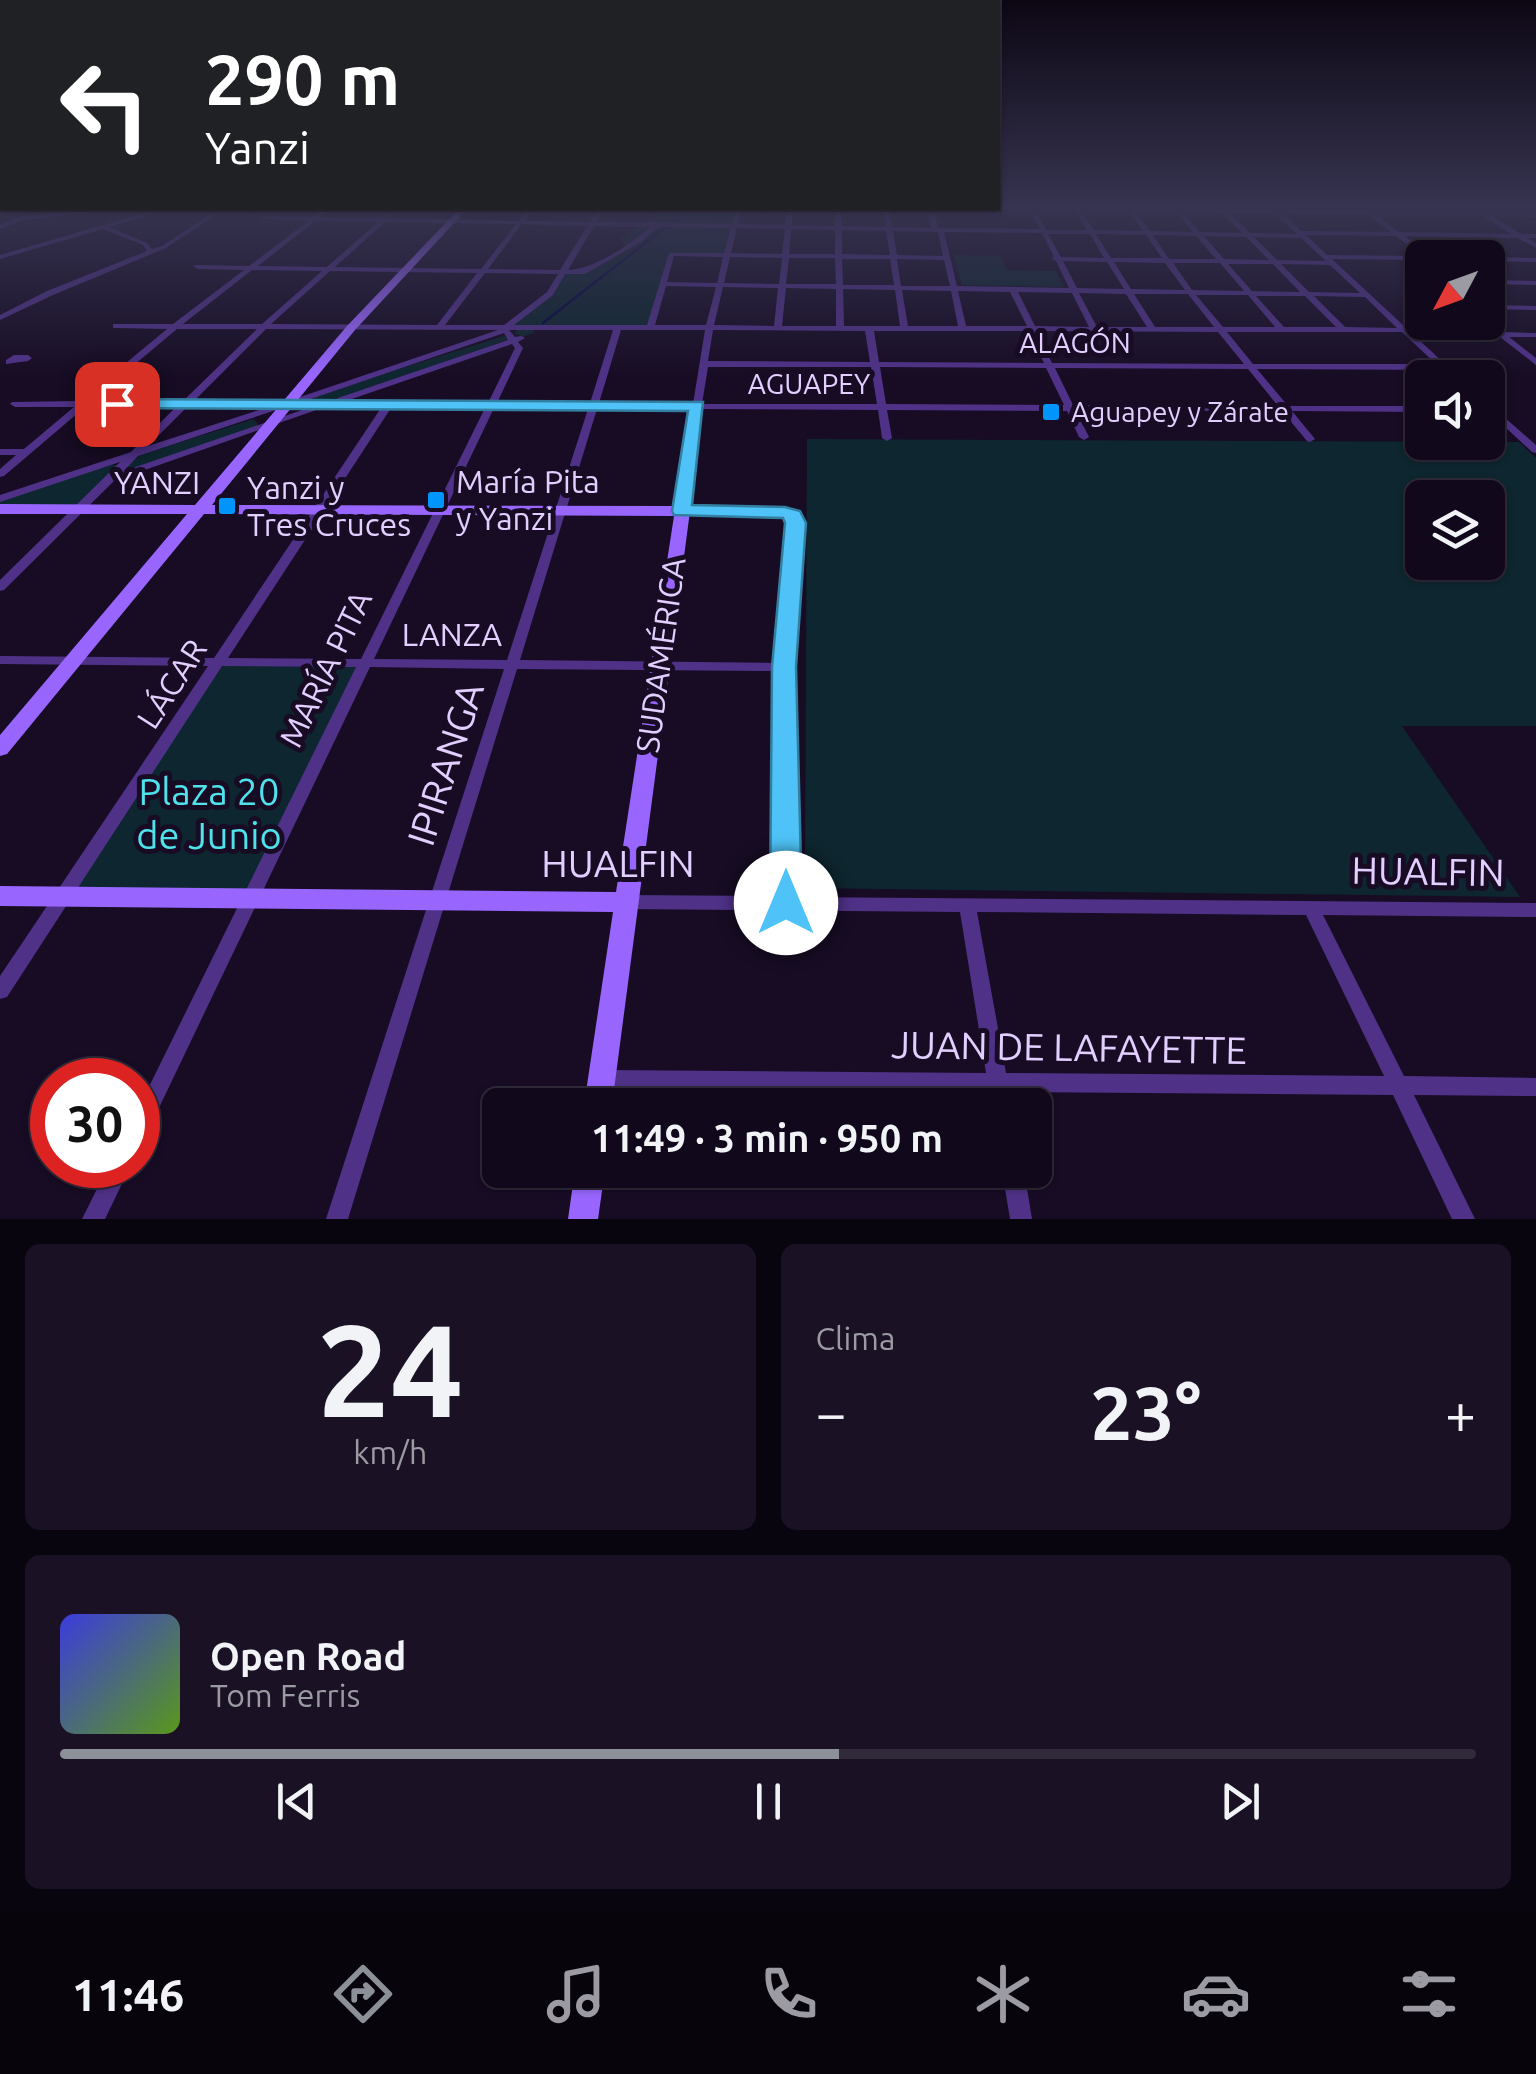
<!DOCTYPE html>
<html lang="es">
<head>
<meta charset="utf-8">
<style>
	body { margin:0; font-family:Ubuntu,sans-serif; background:#1a1224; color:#f1f3f6; height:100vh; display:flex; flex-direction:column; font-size:38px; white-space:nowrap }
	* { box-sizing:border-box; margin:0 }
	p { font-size:32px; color:#9c9aa3 }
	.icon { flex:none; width:55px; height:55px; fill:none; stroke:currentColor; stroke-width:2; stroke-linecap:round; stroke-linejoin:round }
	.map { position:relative; height:1219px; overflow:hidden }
	.drawer { display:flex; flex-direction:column; gap:25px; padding:25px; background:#09050f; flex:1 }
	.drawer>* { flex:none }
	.top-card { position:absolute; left:0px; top:0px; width:1000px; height:210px; box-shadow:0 2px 8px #0004,0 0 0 2px #302a3a; background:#202124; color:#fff; overflow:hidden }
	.needle { width:65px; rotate:229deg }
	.buttons { position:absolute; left:1405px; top:240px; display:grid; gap:20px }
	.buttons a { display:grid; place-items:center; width:100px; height:100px; border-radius:15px; background:#11091b; box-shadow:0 2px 8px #0004,0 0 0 2px #302a3a; font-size:50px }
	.speed { position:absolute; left:30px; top:1058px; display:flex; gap:20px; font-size:50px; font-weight:700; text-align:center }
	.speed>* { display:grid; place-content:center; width:130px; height:130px; border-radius:50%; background:#11091b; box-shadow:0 2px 8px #0004,0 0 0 2px #302a3a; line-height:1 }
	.speed .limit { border:15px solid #d22; background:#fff; color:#111 }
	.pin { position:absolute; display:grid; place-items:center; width:85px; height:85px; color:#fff; margin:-42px; border-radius:20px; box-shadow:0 5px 15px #0006 }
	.me { position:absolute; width:110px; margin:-55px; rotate:0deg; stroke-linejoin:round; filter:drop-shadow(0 0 8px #0008) }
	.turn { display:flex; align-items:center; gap:35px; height:210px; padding:0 40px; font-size:45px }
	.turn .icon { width:130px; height:130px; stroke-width:2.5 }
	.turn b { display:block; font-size:70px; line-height:85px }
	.big { font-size:75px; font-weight:700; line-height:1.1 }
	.drawer .tile { flex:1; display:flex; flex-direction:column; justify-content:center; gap:15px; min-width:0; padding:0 35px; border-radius:15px; background:#1a1224 }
	.drawer .dial { align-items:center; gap:0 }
	.dial b { font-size:130px; line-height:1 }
	.song { display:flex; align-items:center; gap:30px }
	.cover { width:120px; height:120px; border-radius:15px; background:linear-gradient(135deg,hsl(240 70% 55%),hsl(90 70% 35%)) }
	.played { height:10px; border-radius:5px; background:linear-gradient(90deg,#8c9099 55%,#302a3a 55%) }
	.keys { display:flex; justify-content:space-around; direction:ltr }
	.heat { display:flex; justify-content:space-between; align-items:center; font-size:55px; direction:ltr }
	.drawer .tiles { flex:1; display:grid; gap:25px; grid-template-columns:1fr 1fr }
	.tile:last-child { grid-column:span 2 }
	.trip { position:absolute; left:482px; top:1088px; width:570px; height:100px; border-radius:15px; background:#11091b; box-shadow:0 2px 8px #0004,0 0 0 2px #302a3a; font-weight:700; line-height:100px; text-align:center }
	.tab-bar { display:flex; height:160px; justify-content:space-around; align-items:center; background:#07040b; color:#9c9aa3 }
	.tab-bar .icon { width:70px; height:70px }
	.tab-bar .active { color:#8c9099 }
	.tab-bar b { font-size:45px; color:#f1f3f6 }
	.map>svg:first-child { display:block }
	.green { fill:#0e262f; fill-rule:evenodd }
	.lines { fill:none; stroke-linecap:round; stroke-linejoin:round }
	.stream { stroke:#050844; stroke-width:2.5 }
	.street { fill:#4f3288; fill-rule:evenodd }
	.secondary { fill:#9866ff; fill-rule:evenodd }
	.route { fill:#4fc3f7; stroke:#337fa1; stroke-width:2.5 }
	.poi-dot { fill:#0095fa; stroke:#170c24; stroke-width:4 }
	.labels { text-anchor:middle; stroke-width:10; stroke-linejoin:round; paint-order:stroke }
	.far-street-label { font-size:28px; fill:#e3cfff; stroke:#170c24 }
	.far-poi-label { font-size:28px; fill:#e3cfff; stroke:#170c24; text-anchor:start }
	.poi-label { font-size:32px; fill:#e3cfff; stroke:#170c24; text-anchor:start }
	.street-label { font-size:32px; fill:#e3cfff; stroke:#170c24 }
	.near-street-label { font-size:38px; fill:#e3cfff; stroke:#170c24 }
	.near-park-label { font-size:38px; fill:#4fe2eb; stroke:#170c24 }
</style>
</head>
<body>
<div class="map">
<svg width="1536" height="1219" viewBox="0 0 1536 1219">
	<rect width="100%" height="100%" fill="#170c24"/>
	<g class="green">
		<polygon points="663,208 739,208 727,255 671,254 650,328 531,329 535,332 523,337 514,333 519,329 504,328 548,296 562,272 582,272 626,247 621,239"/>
		<polygon points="954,255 1001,256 1007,270 1056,271 1064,287 962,285"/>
		<polygon points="504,336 509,339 333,401 312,400 319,394"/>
		<polygon points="254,419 259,426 134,468 127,467 140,455"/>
		<path d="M807 439 1519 442 1536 458V726H1402L1520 897 805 888ZM1422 498H1488V562H1422Z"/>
		<polygon points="108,465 118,465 80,505 0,506 0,501"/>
		<polygon points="219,661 366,661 252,898 63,896"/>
	</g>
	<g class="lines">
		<polyline class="stream" points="543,323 690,208"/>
		<g class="street">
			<path d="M998 206 1126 208 1125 206H1131L1133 208 1272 210 1275 208 1279 210 1536 213V217L1492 216 1521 234H1536V238H1527L1536 243V248L1518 238 1405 236 1432 258H1422V260L1332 259 1460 378H1450L1442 370 1257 369 1288 406H1422V412L1292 411 1315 439 1310 442 1307 441 1282 411H1076L1089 437 1084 440 1079 437 1067 411 887 410 892 438 887 441 882 438 878 410 702 409 688 508 785 509 800 518 791 667 794 897 1536 903V917L1323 915 1404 1076 1536 1078V1096L1414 1095 1475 1219H1452L1393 1095 1009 1092 1011 1105H991L989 1092 602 1088 595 1086 592 1079 595 1072 602 1070 986 1073 960 912 626 909 620 907 617 902 620 897 626 895 777 896V671L517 669 348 1219H326L504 669 370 667 145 1137 138 1140V1109L356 667 222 666 7 997 0 999V976L208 666 0 664V656L214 658 381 408H322L122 478 116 479 4 590 0 591V580L120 462 0 502V495L131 452 176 407H85L4 476 0 477V469L16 455H0V449H24L74 407H15L10 404 12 402 80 401 167 329 116 328H113V324H173L244 270 198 269 194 267 195 265 249 266 308 221 261 219 263 216 312 217 325 208H331L320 217 382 218 394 208H400L389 218 519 221 529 208H535L525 221 590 222 598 208H604L596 222 732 224 736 208H742L738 224 785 225 787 208H793L792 225 835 226V208H841L842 226 886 227 883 208H889L892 227 931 228 928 208H934L938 228 1040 229 1030 211 975 210 972 208ZM1036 211H1075L1087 230H1046ZM1081 211 1129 212 1143 231 1094 230ZM1135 212H1176L1193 232 1150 231ZM1183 212 1222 213 1242 233 1200 232ZM1230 213 1275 214 1297 234 1250 233ZM1283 214 1368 215 1391 232 1301 231ZM1376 215 1483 216 1511 234 1399 232ZM315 221 378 222 327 267 258 266ZM385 222 516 224 481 269 335 267ZM522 224 587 226 560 270 488 269ZM594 226 650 227C632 244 592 270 568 270ZM658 227 731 228 724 253H669L647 325H514L553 295 565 274H585L642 241ZM737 228 785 229 782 254 731 253ZM791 229 835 230V254H789ZM842 230 886 231 890 255 842 254ZM893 231 938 232 943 256 897 255ZM944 232 1042 233 1054 257 1052 259 1056 261 1069 288 957 286ZM1048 234H1090L1104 258 1061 257ZM1096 234 1146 235 1162 258H1111ZM1153 235 1196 236 1216 259H1169ZM1306 235 1396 236 1422 256 1327 255ZM1204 236 1246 237 1269 260 1224 259ZM1254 237 1301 238 1326 261 1277 260ZM674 256 723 257 717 283 667 282ZM730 257 782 258 779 284 724 283ZM789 258H835L836 284H786ZM842 259H890L894 285H843ZM897 259 944 260 950 286H901ZM1063 261 1107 262 1124 289 1077 288ZM1114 262 1165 263 1185 290 1131 289ZM1173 263H1220L1244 291 1192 290ZM1228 264H1273L1300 292 1252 291ZM1281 264 1330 265 1360 293 1309 292ZM252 270 322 271 262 324H183ZM330 271 477 273 437 325 271 324ZM485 273 558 274 547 292 504 325H445ZM666 286 716 287 706 325H655ZM723 287 778 288 774 326 714 325ZM786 288 836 289V326H782ZM843 289 895 290 900 326H844ZM902 290 951 291 958 326H908ZM958 291 1010 292 1027 326H966ZM1018 292 1072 293 1089 327 1035 326ZM1079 293 1126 294 1147 327H1097ZM1134 294H1188L1214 327H1155ZM1196 295H1248L1275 327H1223ZM1256 296H1305L1336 327H1284ZM1314 296 1365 297 1397 328 1345 327ZM177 329H257L182 402 91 401ZM266 329 498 330 294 399 293 402H193ZM509 330H613L590 403H497L523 348 518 342 525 338 521 336 515 337ZM621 330H705L693 404 599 403ZM713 330 865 331 870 362 708 361ZM874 331H1029L1044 363 879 362ZM1037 331 1218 332 1244 364 1052 363ZM1227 332H1402L1436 364H1253ZM504 333 508 340 338 398 336 400 339 402H302ZM512 344 515 348 488 403 343 402ZM708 367H871L877 404H702ZM880 367 1046 368 1064 405 886 404ZM1055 368 1248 369 1278 406 1073 405ZM187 407 265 408 148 446ZM277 408H308L124 471 138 456 276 410ZM391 408H485L361 659 228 658ZM494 408 588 409 507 660 374 659ZM597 409H692L677 511 678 513 783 515 788 519 778 663 520 660ZM977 912 1306 915 1384 1076 1006 1073Z"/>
			<polygon points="162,208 170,208 109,227 147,243 152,249 162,246 220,208 226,208 166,248 53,295 0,320 0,315 47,291 147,251 143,245 103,229 0,259 0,255"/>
			<polygon points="90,210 92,213 23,220 0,229 0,225 22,216"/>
			<polygon points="1488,257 1536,258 1536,262 1488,261 1488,258 1486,258"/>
			<polygon points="1488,280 1536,281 1536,285 1488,284"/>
			<polygon points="1488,305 1536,306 1536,310 1488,309"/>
			<polygon points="1488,320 1503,332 1536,333 1536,337 1509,337 1536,358 1536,365 1481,322 1488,322"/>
			<polygon points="14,355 28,355 32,358 28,361 6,364 6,360"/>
			<polygon points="1488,403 1536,445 1536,453 1532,452 1488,411"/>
			<polygon points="109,1165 131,1165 105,1219 82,1219"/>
			<polygon points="1002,1170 1024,1170 1032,1219 1010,1219"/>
		</g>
		<g class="secondary">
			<polygon points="460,208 468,208 355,330 212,505 682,506 690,511 612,1105 584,1105 613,912 0,906 0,886 616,892 674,516 204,514 7,754 0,756 0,735 187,514 0,514 0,504 195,505 347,326"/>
			<polygon points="575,1170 605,1170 598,1219 568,1219"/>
		</g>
	</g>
	<linearGradient id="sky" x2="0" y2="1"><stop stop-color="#0d0714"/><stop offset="0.55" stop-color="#363450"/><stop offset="1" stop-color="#363450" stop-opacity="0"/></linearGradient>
	<rect width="1536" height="377" fill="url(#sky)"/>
	<polygon class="route" points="117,399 703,402 692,505 785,507 800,511 806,523 796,667 802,903 797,912 786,916 775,912 770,903 772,667 785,523 783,518 674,515 672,511 688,411 111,408 111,401"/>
	<g class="poi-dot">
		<rect x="1041" y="402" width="20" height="20" rx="5"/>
		<rect x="426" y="490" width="20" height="20" rx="5"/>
		<rect x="217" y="496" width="20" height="20" rx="5"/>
	</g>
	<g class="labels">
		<g class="far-street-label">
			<text x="1075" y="353">ALAGÓN</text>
			<text x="809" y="394">AGUAPEY</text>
		</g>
		<g class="far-poi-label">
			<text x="1071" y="422">Aguapey y Zárate</text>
		</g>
		<g class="poi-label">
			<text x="456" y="493">María Pita<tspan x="456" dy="37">y Yanzi</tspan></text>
			<text x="247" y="499">Yanzi y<tspan x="247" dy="37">Tres Cruces</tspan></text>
		</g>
		<g class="street-label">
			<text x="157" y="494">YANZI</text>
			<text x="452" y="646">LANZA</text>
			<text transform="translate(661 655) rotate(-82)" y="11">SUDAMÉRICA</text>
			<text transform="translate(326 669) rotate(-64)" y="11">MARÍA PITA</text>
			<text transform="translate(172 684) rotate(-57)" y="11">LÁCAR</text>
		</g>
		<g class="near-street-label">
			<text transform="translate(446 764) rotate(-72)" y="13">IPIRANGA</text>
			<text x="618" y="877">HUALFIN</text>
			<text transform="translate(1428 872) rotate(1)" y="13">HUALFIN</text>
			<text transform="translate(1069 1048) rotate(1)" y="13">JUAN DE LAFAYETTE</text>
		</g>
		<g class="near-park-label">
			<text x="209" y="805">Plaza 20<tspan x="209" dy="44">de Junio</tspan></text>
		</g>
	</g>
</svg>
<div class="buttons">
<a><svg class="needle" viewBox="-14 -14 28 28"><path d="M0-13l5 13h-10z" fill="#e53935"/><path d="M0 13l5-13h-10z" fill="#9c9aa3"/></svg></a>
<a><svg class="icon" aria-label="sound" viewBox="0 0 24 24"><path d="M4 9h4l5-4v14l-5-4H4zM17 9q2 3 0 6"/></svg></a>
<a><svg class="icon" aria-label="layers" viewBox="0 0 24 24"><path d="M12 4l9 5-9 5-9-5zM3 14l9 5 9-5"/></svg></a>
</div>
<div class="speed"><div class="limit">30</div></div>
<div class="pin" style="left:117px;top:404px;background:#d93025"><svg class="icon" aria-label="arrive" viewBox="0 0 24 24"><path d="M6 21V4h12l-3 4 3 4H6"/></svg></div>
<svg class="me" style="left:786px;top:903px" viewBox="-20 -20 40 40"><circle r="19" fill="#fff"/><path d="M0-13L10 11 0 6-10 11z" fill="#4fc3f7"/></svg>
<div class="trip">11:49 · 3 min · 950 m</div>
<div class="top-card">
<div class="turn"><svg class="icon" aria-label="left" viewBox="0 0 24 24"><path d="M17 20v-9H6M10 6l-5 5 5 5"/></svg><div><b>290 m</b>Yanzi</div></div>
</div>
</div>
<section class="drawer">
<div class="tiles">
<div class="tile dial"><b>24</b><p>km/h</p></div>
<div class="tile"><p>Clima</p>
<div class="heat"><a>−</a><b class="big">23°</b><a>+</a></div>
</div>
<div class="tile">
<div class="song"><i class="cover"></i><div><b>Open Road</b><p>Tom Ferris</p></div></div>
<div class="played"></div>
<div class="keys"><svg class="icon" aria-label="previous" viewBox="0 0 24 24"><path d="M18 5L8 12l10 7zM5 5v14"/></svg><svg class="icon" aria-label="pause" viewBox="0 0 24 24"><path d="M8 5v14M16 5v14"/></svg><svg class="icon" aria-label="next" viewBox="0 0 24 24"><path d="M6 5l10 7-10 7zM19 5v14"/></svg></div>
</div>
</div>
</section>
<nav class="tab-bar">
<b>11:46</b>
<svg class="icon active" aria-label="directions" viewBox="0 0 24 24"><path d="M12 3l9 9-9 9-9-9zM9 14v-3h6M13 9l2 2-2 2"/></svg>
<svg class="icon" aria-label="music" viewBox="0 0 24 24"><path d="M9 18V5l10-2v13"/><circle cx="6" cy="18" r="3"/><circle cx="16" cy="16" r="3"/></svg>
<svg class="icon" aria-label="phone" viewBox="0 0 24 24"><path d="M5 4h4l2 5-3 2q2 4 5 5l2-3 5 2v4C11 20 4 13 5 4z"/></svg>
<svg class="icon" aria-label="climate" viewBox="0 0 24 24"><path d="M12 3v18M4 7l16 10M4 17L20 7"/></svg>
<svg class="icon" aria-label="car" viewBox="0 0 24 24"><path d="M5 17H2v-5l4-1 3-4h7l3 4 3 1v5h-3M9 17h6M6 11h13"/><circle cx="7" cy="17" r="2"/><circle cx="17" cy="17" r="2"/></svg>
<svg class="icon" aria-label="filters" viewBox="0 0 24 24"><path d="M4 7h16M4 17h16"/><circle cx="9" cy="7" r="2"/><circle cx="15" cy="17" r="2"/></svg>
</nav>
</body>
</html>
